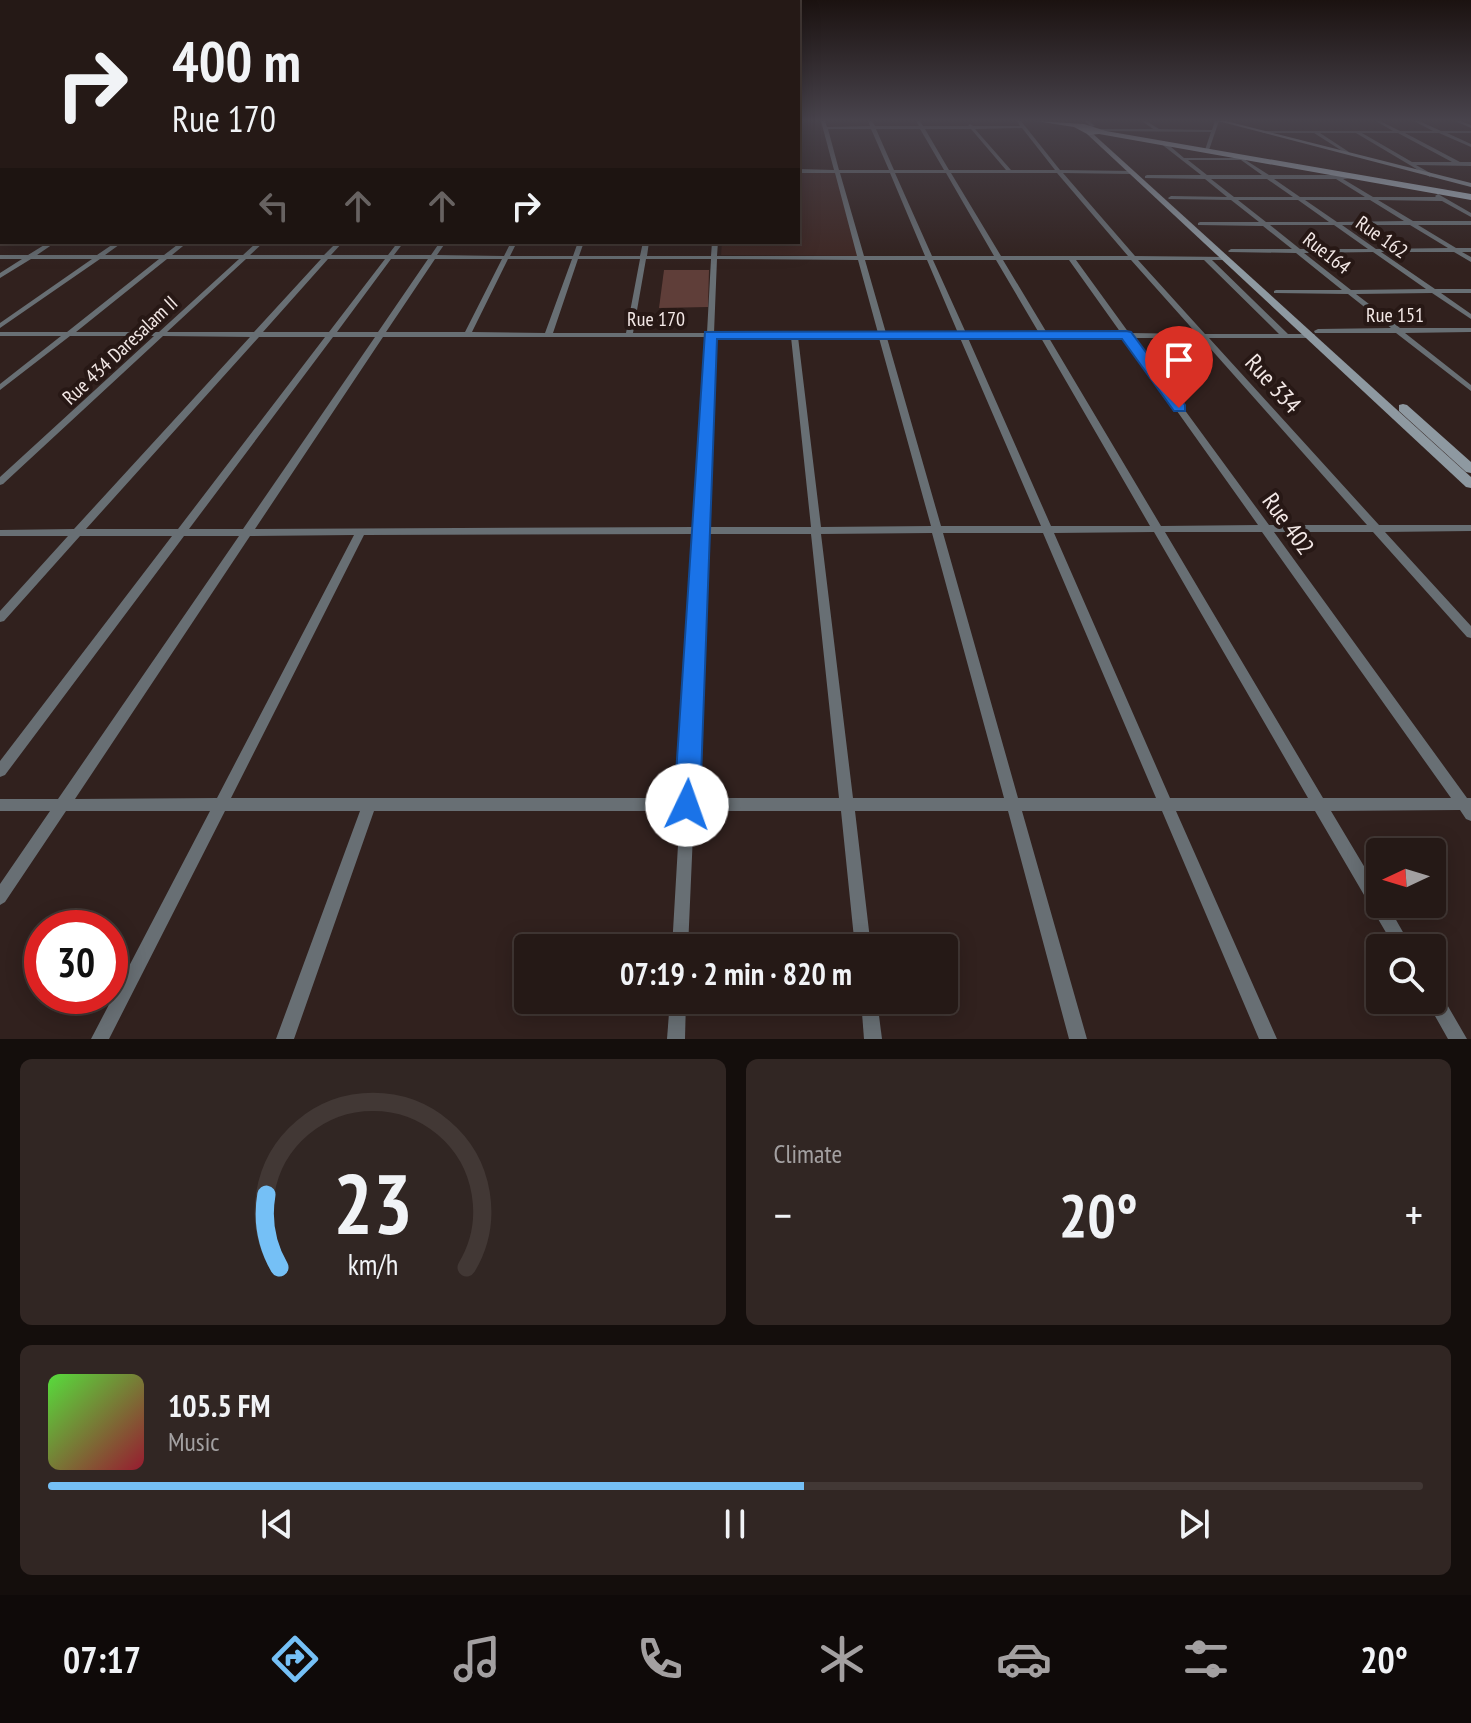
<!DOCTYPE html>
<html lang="en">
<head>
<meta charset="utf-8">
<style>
	body { margin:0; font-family:"PT Sans Narrow",sans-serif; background:#312623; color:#f1f3f6; height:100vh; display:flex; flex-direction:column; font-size:30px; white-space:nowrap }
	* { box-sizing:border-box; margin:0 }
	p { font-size:26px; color:#a3a0a1 }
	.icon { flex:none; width:44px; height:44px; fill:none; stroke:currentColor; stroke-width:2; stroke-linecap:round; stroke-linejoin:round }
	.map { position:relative; height:1039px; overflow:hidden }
	.sheet { display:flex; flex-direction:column; gap:20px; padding:20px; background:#140e0c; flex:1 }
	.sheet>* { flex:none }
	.banner { position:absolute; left:0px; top:0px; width:800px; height:244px; box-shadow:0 4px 20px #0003,0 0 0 2px #423835; background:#251916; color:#f1f3f6; overflow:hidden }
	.needle { width:52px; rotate:266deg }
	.buttons { position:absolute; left:1366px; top:838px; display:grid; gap:16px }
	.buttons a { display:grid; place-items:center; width:80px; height:80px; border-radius:8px; background:#251916; box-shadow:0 4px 20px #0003,0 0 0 2px #423835; font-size:40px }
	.speed { position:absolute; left:24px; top:910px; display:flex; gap:16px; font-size:40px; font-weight:700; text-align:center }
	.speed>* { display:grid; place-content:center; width:104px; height:104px; border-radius:50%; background:#251916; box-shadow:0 4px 20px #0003,0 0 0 2px #423835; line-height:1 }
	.speed .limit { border:12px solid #d22; background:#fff; color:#111 }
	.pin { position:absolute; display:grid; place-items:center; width:68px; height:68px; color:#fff; margin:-82px -34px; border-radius:50% 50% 50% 0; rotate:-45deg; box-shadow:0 0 8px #0007 }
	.pin .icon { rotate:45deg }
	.me { position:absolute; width:88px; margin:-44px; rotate:3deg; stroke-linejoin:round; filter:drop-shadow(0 0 6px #0008) }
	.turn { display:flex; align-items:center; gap:28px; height:168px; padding:0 40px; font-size:36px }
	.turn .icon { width:104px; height:104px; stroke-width:2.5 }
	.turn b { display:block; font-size:56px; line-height:68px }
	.lanes { display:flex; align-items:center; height:76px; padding:0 40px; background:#0003; justify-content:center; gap:40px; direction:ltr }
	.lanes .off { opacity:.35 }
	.big { font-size:60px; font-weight:600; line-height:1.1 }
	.sheet .tile { flex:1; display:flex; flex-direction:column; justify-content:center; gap:12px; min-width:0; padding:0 28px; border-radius:12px; background:#312623 }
	.sheet .dial { align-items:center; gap:0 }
	.dial svg { height:208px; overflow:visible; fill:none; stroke:#423835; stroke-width:7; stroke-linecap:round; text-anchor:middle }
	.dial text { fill:#f1f3f6; stroke:none }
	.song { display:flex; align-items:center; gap:24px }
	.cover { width:96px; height:96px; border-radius:12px; background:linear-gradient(135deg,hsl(110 70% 55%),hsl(350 70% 35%)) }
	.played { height:8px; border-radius:4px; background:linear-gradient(90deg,#75c0f6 55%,#423835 55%) }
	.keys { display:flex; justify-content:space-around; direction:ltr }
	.heat { display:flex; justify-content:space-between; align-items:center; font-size:44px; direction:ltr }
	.sheet .tiles { flex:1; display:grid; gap:20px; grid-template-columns:1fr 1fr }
	.tile:last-child { grid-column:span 2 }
	.trip { position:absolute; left:514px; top:934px; width:444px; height:80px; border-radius:8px; background:#251916; box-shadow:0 4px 20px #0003,0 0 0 2px #423835; font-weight:600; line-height:80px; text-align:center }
	.tab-bar { display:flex; height:128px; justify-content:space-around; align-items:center; background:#0f0a09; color:#a3a0a1 }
	.tab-bar .icon { width:56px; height:56px }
	.tab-bar .on { color:#75c0f6 }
	.tab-bar b { font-size:36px; color:#f1f3f6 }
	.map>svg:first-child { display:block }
	.built { fill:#3e2723 }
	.green { fill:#5f3e39 }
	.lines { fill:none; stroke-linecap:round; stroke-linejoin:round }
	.street { fill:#686f74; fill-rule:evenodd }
	.secondary { fill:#8e99a1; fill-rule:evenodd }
	.primary { fill:#abb9c4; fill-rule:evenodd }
	.route { fill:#1a73e8; stroke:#114b97; stroke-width:2 }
	.labels { text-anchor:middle; stroke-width:8; stroke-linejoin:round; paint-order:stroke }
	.far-street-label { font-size:20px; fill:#f3e8e6; stroke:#271815 }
	.street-label { font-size:24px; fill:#f3e8e6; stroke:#271815 }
</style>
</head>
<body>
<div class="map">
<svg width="1471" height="1039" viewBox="0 0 1471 1039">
	<rect width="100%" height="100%" fill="#31211e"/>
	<polygon class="built" points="798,172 836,172 858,256 721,255 722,242 798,242"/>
	<polygon class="green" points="664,270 709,270 708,307 659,308"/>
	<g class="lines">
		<g class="street">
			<path d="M821 121H825L827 127 870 126 868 121H872L875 126H919L916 121H920L923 126H968L970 124 973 126H1020L1017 121H1021L1060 170 1134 171 1132 174 1063 173 1135 256 1228 257 1229 258 1226 260H1212L1288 334H1314L1315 336 1311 338H1209L1379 525H1471V531L1385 532 1471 626V638L1467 637 1373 532H1274L1467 798H1471V821L1466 819 1460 810 1331 811 1380 893V904H1387L1412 948H1395L1315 811H1176L1277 1039H1259L1162 811H1022L1087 1039H1069L1008 811H855L871 948H855L841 811H694L688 948H672L680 811H374L294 1039H276L360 811H225L109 1039H91L210 811H66L5 902 0 905V884L50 811H0V799H58L239 536H184L5 775 0 777V761L172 536H80L4 621 0 622V611L68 536H0V530L74 529 250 337 163 336 3 484 0 485V477L154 336H70L0 390V384L61 336H0V332H67L159 259H100L0 328V323L92 259H31L0 278V273L22 259H0V255H28L49 242H56L37 255H97L116 242H123L105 255H164L181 242H188L172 255H243L257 242H264L250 255H324L337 242H343L331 255H388L398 242H404L394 255H431L440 242H446L437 255 504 256 511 242H517L510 256H573L578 242H584L579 256H640L643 242H649L647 256H711L712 242H718L717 256H857L835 173H798V169L834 170ZM1022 128 1055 170H1011L975 129ZM828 129H871L889 170H839ZM876 129H920L944 170H894ZM925 129H971L1006 170H949ZM840 173H890L925 256H864ZM895 173H946L994 256H932ZM951 173H1057L1128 256H1001ZM167 259H239L159 332H76ZM246 259H321L254 332H167ZM328 259H385L329 332H263ZM391 259H428L378 332H337ZM435 259H502L465 332H386ZM508 259H572L545 333 472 332ZM578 259H640L626 333H553ZM646 259H711L707 333H633ZM717 259 858 260 878 333H714ZM865 260H927L958 333H886ZM933 260H996L1039 333H966ZM1003 260H1069L1121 333H1047ZM1076 260H1131L1197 334 1129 333ZM1138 260H1204L1279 334H1205ZM259 337H325L178 529H86ZM333 337H375L243 529H189ZM383 337H707L696 527 255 529ZM714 337H791L811 527H706ZM798 337 879 338 931 526 821 527ZM887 338H960L1041 526H941ZM968 338H1041L1150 526H1051ZM1049 338H1125L1258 525 1161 526ZM1132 338H1201L1367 525H1269ZM1154 532 1308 798H1170L1054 533ZM1165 532H1262L1451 798H1323ZM932 533 1004 798H853L821 534ZM943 533H1043L1156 798H1018ZM695 534 680 798H231L364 535ZM706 534H811L839 798H694ZM354 535 217 798 75 799 250 536Z"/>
			<polygon points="1085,121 1089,121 1095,126 1091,127"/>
			<polygon points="1142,121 1146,121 1159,129 1212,130 1215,121 1219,121 1209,150 1207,151 1205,150 1211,132 1102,131 1100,130 1102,129 1153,129"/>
			<path d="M1376 121H1380L1400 131H1433L1414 121H1419L1441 131H1471V133H1447L1471 144V147L1439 133H1405L1460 162H1471V166L1416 165 1432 174 1430 177 1356 133H1320L1349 152 1347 154 1314 133H1264L1262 132 1264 131H1393ZM1362 133H1398L1452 162H1412Z"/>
			<polygon points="1455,121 1460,121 1471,125 1471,128"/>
			<rect x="0" y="129" width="2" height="3"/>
			<rect x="0" y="141" width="2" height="2"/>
			<path d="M1160 141H1164L1184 158H1236L1234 155 1236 154 1269 175H1353L1355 176V178L1343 179 1373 197H1436L1435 196 1438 194 1471 213V217L1442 201 1378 200 1413 221H1471V225H1418L1456 248H1471V252H1462L1471 257V262L1454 252H1381L1435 289H1471V293H1441L1471 314V319L1432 293 1356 294 1400 328H1471V332L1405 333 1471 385V391L1396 333H1315L1314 331 1318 329 1391 328 1348 294 1274 293V291L1276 290H1342L1296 253 1229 252 1228 251 1231 249H1292L1263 226 1198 225V223L1200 222H1259L1231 200 1169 199 1168 198 1171 196 1227 197 1205 179 1145 178V176L1147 175H1201L1160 143ZM1188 160H1241L1262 175H1207ZM1211 179H1267L1293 197H1234ZM1274 179H1336L1365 197H1300ZM1238 200H1298L1329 222H1266ZM1305 200H1370L1404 221 1337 222ZM1270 225H1334L1368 249H1300ZM1342 225H1410L1448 248 1376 249ZM1373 252 1426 289 1351 290 1304 253Z"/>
			<polygon points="2,166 2,170 0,171 0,167"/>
			<polygon points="2,196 2,200 0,201 0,197"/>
			<polygon points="2,232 2,236 0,237 0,233"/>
			<polygon points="1432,987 1438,989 1467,1039 1448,1039 1426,1000 1432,1000"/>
			<polygon points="670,1000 686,1000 685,1039 667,1039"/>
			<polygon points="861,1000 877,1000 882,1039 864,1039"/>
		</g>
		<g class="secondary">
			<polygon points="1218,121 1226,121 1471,183 1471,187"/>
			<polygon points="1087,132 1091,132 1471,477 1471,488 1466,487 1087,134"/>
			<polygon points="1403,404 1407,405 1471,462 1471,473 1466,472 1399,411 1399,405"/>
		</g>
		<polygon class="primary" points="1036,121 1084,124 1106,131 1471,194 1471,200 1099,134 1089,135 1074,127"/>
	</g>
	<linearGradient id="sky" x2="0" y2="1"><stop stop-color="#1b1210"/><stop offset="0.45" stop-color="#48434c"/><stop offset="1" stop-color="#48434c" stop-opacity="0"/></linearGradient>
	<rect width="1471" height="266" fill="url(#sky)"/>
	<polygon class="route" points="1126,331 1131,332 1185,405 1185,411 1174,411 1122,339 717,339 700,805 696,813 687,816 678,813 674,805 705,332"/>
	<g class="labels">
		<g class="far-street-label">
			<text transform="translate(1382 237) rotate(35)" y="7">Rue 162</text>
			<text transform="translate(1327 253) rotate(38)" y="7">Rue164</text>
			<text x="1395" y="322">Rue 151</text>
			<text x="656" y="326">Rue 170</text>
			<text transform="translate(120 350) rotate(-43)" y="7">Rue 434 Daresalam II</text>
		</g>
		<g class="street-label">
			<text transform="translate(1273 384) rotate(48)" y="8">Rue 334</text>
			<text transform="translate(1288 524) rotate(54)" y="8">Rue 402</text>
		</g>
	</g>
</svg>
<div class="buttons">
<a><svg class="needle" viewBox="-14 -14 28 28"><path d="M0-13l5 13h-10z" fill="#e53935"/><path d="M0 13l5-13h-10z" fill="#a3a0a1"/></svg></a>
<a><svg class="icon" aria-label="search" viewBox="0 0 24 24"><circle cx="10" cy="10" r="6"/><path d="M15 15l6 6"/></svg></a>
</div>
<div class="speed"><div class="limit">30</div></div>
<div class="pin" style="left:1179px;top:408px;background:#d93025"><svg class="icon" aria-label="arrive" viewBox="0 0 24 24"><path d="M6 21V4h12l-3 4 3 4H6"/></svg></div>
<svg class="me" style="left:687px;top:805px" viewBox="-20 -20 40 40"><circle r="19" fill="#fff"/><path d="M0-13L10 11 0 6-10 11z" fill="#1a73e8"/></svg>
<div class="trip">07:19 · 2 min · 820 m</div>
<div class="banner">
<div class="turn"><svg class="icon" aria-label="right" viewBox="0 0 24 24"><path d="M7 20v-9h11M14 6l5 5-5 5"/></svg><div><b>400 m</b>Rue 170</div></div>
<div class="lanes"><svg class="icon off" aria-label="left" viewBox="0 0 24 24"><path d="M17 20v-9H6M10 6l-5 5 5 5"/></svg><svg class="icon off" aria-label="ahead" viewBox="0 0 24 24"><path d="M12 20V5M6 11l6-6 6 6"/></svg><svg class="icon off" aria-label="ahead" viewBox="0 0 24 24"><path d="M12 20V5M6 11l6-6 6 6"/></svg><svg class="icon" aria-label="right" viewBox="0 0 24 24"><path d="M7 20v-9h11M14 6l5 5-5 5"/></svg></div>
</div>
</div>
<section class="sheet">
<div class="tiles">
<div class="tile dial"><svg viewBox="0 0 100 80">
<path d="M14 69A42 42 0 1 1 86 69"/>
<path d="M14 69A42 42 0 0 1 9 41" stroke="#75c0f6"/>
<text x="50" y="56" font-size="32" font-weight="700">23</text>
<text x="50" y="72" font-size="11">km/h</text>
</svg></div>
<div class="tile"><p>Climate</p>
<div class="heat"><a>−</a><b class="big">20°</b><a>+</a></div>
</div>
<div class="tile">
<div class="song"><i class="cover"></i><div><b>105.5 FM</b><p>Music</p></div></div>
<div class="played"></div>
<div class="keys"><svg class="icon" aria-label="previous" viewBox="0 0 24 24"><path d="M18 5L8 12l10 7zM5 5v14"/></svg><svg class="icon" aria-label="pause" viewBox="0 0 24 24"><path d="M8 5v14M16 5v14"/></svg><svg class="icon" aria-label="next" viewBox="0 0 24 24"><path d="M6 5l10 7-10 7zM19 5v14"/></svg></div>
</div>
</div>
</section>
<nav class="tab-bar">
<b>07:17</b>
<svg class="icon on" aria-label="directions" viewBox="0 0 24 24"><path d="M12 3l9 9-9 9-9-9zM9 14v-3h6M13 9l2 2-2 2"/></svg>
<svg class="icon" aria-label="music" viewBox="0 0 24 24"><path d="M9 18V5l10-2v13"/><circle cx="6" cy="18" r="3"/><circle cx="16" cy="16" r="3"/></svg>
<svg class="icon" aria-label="phone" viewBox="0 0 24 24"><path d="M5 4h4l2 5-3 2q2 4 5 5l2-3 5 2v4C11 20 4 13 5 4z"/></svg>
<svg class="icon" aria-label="climate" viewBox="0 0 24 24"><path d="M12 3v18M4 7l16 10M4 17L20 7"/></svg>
<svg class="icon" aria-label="car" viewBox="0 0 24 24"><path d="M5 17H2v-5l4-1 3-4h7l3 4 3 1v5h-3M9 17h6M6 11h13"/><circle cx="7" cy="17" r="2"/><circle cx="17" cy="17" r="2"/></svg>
<svg class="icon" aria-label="filters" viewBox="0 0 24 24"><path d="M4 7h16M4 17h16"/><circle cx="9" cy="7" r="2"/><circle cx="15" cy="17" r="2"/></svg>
<b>20°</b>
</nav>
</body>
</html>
